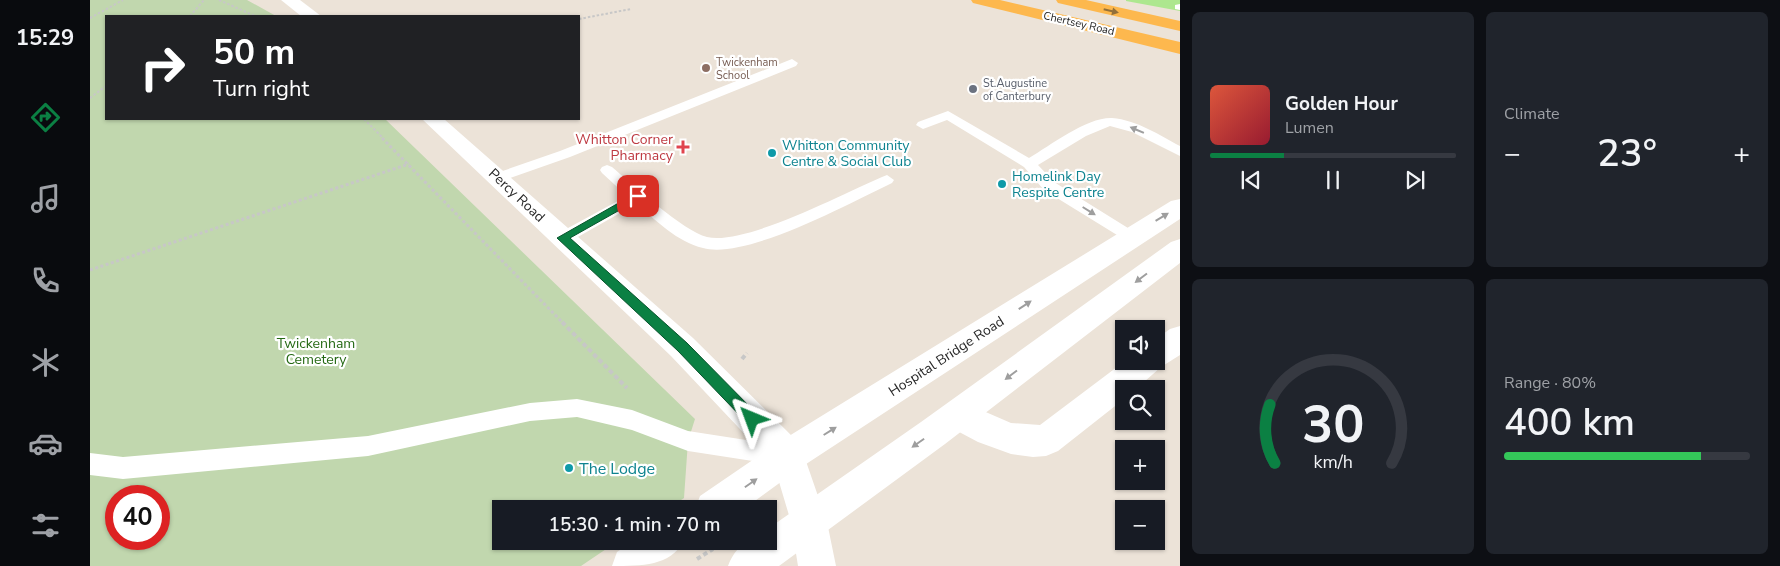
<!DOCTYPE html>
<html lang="en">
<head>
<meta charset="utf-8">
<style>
	body { margin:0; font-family:"Nunito Sans",sans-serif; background:#20242c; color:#f1f3f6; height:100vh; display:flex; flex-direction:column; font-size:19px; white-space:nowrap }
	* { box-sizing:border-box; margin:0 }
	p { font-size:16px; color:#9ea1a6 }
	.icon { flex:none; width:28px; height:28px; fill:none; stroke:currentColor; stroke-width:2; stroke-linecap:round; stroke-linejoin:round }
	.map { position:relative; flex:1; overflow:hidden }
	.drawer { display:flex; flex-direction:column; gap:12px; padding:12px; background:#0d0f14; width:600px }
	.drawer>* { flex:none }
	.guide { position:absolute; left:15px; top:15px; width:475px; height:105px; border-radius:0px; box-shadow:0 1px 4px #0004; background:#202124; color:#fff; overflow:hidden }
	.fabs { position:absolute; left:1025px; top:320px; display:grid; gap:10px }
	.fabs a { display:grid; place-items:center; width:50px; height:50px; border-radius:0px; background:#171b24; box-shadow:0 1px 4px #0004; font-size:25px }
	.speed { position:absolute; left:15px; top:485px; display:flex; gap:10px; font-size:25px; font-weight:700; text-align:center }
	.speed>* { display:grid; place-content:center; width:65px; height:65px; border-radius:50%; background:#171b24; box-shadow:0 1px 4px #0004; line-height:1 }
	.speed .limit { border:8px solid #d22; background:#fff; color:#111 }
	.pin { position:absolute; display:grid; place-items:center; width:42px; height:42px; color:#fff; margin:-21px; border-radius:10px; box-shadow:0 2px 8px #0006 }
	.me { position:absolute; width:55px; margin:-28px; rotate:316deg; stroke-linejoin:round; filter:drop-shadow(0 0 4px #0008) }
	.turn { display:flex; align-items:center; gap:18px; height:105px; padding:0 25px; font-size:22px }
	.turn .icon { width:65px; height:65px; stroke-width:2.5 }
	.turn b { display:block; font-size:35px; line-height:42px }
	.big { font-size:38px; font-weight:600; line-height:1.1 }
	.drawer .widget { flex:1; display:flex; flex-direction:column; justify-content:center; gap:8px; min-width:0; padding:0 18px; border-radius:8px; background:#20242c }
	.drawer .dial { align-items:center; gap:0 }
	.dial svg { height:130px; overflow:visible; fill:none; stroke:#363941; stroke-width:7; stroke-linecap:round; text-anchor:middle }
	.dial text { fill:#f1f3f6; stroke:none }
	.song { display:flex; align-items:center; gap:15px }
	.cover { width:60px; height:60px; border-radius:8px; background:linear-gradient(135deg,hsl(10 70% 55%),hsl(350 70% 35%)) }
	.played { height:5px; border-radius:2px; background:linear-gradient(90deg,#0b8043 30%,#363941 30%) }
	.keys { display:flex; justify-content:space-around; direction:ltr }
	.heat { display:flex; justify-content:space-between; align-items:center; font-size:28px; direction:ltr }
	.charge { height:8px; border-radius:4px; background:linear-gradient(90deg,#34c759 80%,#363941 0) }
	.drawer .tiles { flex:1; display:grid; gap:12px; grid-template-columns:repeat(2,1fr) }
	.trip { position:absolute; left:402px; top:500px; width:285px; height:50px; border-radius:0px; background:#171b24; box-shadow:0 1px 4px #0004; font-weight:600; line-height:50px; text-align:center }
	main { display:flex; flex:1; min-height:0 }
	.menu { display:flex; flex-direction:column; width:90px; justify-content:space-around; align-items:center; background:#090b0e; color:#9ea1a6 }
	.menu .icon { width:35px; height:35px }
	.menu .current { color:#0b8043 }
	.menu b { font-size:22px; color:#f1f3f6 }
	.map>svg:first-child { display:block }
	.green { fill:#ade78f }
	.cemetery { fill:#c1d7ae; fill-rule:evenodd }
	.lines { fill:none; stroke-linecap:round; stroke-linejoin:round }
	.path-far2 { stroke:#c7c7c7; stroke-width:2; stroke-dasharray:2.5 2; stroke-linecap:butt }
	.path-far1 { stroke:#c7c7c7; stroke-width:3; stroke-dasharray:3 2.5; stroke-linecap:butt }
	.path { stroke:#c7c7c7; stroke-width:4; stroke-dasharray:4.5 3; stroke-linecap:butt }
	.service { fill:#fff; fill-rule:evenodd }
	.minor { fill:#fff; fill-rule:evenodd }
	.tertiary { fill:#fff; fill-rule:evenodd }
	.secondary { fill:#fff; fill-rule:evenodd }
	.trunk { fill:#fdb84e; fill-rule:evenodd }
	.oneway { fill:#92703b }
	.oneway2 { fill:#9e9e9e }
	.route { fill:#0b8043; stroke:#07532c }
	.education-dot { fill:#8d6e63; stroke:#fff; stroke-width:2 }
	.worship-dot { fill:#6b7280; stroke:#fff; stroke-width:2 }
	.health-dot { fill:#e0444e; stroke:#fff; stroke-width:2 }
	.culture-dot { fill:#0f9aa8; stroke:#fff; stroke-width:2 }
	.labels { text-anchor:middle; stroke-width:4.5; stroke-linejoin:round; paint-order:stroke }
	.far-street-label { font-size:11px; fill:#282828; stroke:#fff }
	.far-education-label { font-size:11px; fill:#785e54; stroke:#fff; text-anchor:start }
	.far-worship-label { font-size:11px; fill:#5b616d; stroke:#fff; text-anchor:start }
	.health-label { font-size:14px; fill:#be3a42; stroke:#fff; text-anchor:end }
	.culture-label { font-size:14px; fill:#0d838f; stroke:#fff; text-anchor:start }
	.street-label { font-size:14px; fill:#282828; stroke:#fff }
	.park-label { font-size:14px; fill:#256914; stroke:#fff }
	.near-culture-label { font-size:16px; fill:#0d838f; stroke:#fff; text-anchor:start }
</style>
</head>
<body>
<main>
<nav class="menu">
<b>15:29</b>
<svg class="icon current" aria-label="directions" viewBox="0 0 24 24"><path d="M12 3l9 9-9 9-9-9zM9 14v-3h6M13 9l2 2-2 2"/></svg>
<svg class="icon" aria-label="music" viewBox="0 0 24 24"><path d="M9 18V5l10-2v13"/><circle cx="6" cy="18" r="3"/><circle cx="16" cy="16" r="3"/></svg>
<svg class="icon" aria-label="phone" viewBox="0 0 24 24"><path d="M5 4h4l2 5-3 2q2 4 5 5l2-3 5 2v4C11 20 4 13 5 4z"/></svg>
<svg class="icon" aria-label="climate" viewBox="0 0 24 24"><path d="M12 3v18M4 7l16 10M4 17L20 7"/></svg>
<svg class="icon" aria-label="car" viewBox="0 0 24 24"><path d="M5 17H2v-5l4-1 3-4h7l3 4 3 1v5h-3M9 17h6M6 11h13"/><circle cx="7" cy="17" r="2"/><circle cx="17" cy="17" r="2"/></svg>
<svg class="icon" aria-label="filters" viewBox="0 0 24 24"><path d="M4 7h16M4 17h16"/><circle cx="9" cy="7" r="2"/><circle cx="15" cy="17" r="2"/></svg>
</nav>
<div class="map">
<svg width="1090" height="566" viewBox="0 0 1090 566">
	<rect width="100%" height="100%" fill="#ece3d8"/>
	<polygon class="green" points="1036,0 1090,0 1090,11 1036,1"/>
	<path class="cemetery" d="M0 0H157L186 16H16V119H295L605 419 598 441 594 498 578 509H411V541H528L491 566H0ZM26 496H69V539H26Z"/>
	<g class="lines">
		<g class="path-far2">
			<polyline points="129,0 165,16"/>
			<polyline points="100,16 114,0"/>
			<polyline points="0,18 33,0"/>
			<polyline points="489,19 541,9"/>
			<polyline points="0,98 16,86"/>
			<polyline points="274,119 294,139"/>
		</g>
		<g class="path-far1">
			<polyline points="292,138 473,323"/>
			<polyline points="0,270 319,164"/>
		</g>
		<g class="path">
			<polyline points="472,322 537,388"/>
			<polyline points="652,359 657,353"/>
			<polyline points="607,559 623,549"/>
		</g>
		<g class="service">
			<polygon points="1090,4 1090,10 1085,9 1085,5"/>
			<polygon points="702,59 708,63 706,66 480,157 409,182 402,177 404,174 470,151"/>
			<path d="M858 111 939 158C961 145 997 117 1022 118 1047 120 1069 135 1090 146V156L1042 132 1020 126 996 136 948 165 964 182 1046 233 1048 237 1046 241 1040 243 954 190 934 167 857 120 833 129 826 125 828 122Z"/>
			<path d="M517 165 522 167C542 184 593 231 617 237 655 246 754 193 792 177L797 175 804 180 802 183C760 203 656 260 613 248 587 242 566 220 546 204L479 242H467L465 238 467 234 537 196 512 173 510 170 512 167Z"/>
			<polygon points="487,399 542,410 598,431 696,446 704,449 707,456 704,463 696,466 598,451 542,430 487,417 440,421 278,456 33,479 0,475 0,453 33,457 278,436 440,403"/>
		</g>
		<polygon class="minor" points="1090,326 1090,355 1071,367 1046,389 1034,389 1034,399 968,451 956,456 943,457 921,454 888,442 856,425 852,415 856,405 868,400 921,423 950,425 1035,361 1066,361 1066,339 1080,329"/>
		<g class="tertiary">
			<polygon points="191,0 210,0 231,16 211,16"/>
			<polygon points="332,119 354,119 603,338 710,444 737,522 746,566 708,566 701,522 684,465 581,356"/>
		</g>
		<g class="secondary">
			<polygon points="1090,199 1090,219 710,468 654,509 605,509 610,496 686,444 1081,201"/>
			<path d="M1090 239V263L855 444 689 566H638C647 544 656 541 679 541V528L831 422 1081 242Z"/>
			<path d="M543 541H594C580 566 552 566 522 566L527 552Z"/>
		</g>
		<g class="trunk">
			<polygon points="881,0 910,0 1090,42 1090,54 883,3"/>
			<polygon points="966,0 996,0 1090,21 1090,31 968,3"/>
		</g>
	</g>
	<defs><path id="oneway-solid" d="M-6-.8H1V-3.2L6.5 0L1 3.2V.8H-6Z" transform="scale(1.25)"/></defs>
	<use class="oneway" href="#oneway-solid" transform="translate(1021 11) rotate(13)"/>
	<g class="oneway2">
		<use href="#oneway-solid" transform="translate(1047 130) rotate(-157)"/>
		<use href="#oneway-solid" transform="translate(999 211) rotate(32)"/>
		<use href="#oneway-solid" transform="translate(1072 217) rotate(-31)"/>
		<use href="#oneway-solid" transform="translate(1051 278) rotate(143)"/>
		<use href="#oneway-solid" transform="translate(935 305) rotate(-33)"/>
		<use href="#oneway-solid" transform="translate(921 375) rotate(143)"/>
		<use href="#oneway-solid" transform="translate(740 431) rotate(-32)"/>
		<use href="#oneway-solid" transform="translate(828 443) rotate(145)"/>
		<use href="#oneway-solid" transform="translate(661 483) rotate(-35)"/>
	</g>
	<polygon class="route" points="548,192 551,193 551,198 480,238 597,343 667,414 669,419 667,423 662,425 657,423 588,351 467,238"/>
	<circle class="education-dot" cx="616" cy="68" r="5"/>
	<circle class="worship-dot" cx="883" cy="89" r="5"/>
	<path class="health-dot" d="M590.5 139.5h5v5h5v5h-5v5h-5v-5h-5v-5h5z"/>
	<g class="culture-dot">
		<circle cx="682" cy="153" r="5"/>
		<circle cx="912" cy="184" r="5"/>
		<circle cx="479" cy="468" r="5"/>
	</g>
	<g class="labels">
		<g class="far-street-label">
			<text transform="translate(989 23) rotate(13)" y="4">Chertsey Road</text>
		</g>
		<g class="far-education-label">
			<text x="626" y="66">Twickenham<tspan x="626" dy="13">School</tspan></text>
		</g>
		<g class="far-worship-label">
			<text x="893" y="87">St.Augustine<tspan x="893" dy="13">of Canterbury</tspan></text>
		</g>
		<g class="health-label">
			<text x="583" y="144">Whitton Corner<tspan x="583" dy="16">Pharmacy</tspan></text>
		</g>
		<g class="culture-label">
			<text x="692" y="150">Whitton Community<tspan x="692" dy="16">Centre &amp; Social Club</tspan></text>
			<text x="922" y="181">Homelink Day<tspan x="922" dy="16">Respite Centre</tspan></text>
		</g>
		<g class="street-label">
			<text transform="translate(427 195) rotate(43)" y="5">Percy Road</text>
			<text transform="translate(856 356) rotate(-33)" y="5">Hospital Bridge Road</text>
		</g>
		<g class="park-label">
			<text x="226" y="348">Twickenham<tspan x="226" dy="16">Cemetery</tspan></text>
		</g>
		<g class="near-culture-label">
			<text x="489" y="474">The Lodge</text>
		</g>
	</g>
</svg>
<div class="fabs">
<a><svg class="icon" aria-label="sound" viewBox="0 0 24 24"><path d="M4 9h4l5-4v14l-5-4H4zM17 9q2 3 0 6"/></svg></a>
<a><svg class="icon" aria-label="search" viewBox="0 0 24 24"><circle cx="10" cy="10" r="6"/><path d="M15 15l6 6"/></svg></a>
<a>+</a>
<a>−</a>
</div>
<div class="speed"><div class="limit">40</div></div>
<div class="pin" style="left:548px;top:196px;background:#d93025"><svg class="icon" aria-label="arrive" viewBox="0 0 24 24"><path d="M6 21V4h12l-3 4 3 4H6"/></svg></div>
<svg class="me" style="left:662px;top:419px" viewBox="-20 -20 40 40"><path d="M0-17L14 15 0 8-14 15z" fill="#0b8043" stroke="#fff" stroke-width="4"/></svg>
<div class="trip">15:30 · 1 min · 70 m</div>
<div class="guide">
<div class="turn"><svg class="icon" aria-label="right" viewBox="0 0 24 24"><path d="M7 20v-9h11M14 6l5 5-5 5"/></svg><div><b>50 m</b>Turn right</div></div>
</div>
</div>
<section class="drawer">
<div class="tiles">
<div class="widget">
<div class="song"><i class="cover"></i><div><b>Golden Hour</b><p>Lumen</p></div></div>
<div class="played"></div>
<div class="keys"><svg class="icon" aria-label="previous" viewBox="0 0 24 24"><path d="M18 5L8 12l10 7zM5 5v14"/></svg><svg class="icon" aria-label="pause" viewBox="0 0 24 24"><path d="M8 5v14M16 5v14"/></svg><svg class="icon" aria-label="next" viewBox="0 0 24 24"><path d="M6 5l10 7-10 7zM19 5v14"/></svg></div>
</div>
<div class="widget"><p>Climate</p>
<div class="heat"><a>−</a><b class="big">23°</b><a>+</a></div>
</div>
<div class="widget dial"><svg viewBox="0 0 100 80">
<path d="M14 69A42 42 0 1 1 86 69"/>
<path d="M14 69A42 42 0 0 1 11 33" stroke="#0b8043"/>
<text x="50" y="56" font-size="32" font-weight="700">30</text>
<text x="50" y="72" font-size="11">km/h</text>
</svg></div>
<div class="widget"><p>Range · 80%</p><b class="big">400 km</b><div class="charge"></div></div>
</div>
</section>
</main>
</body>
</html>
